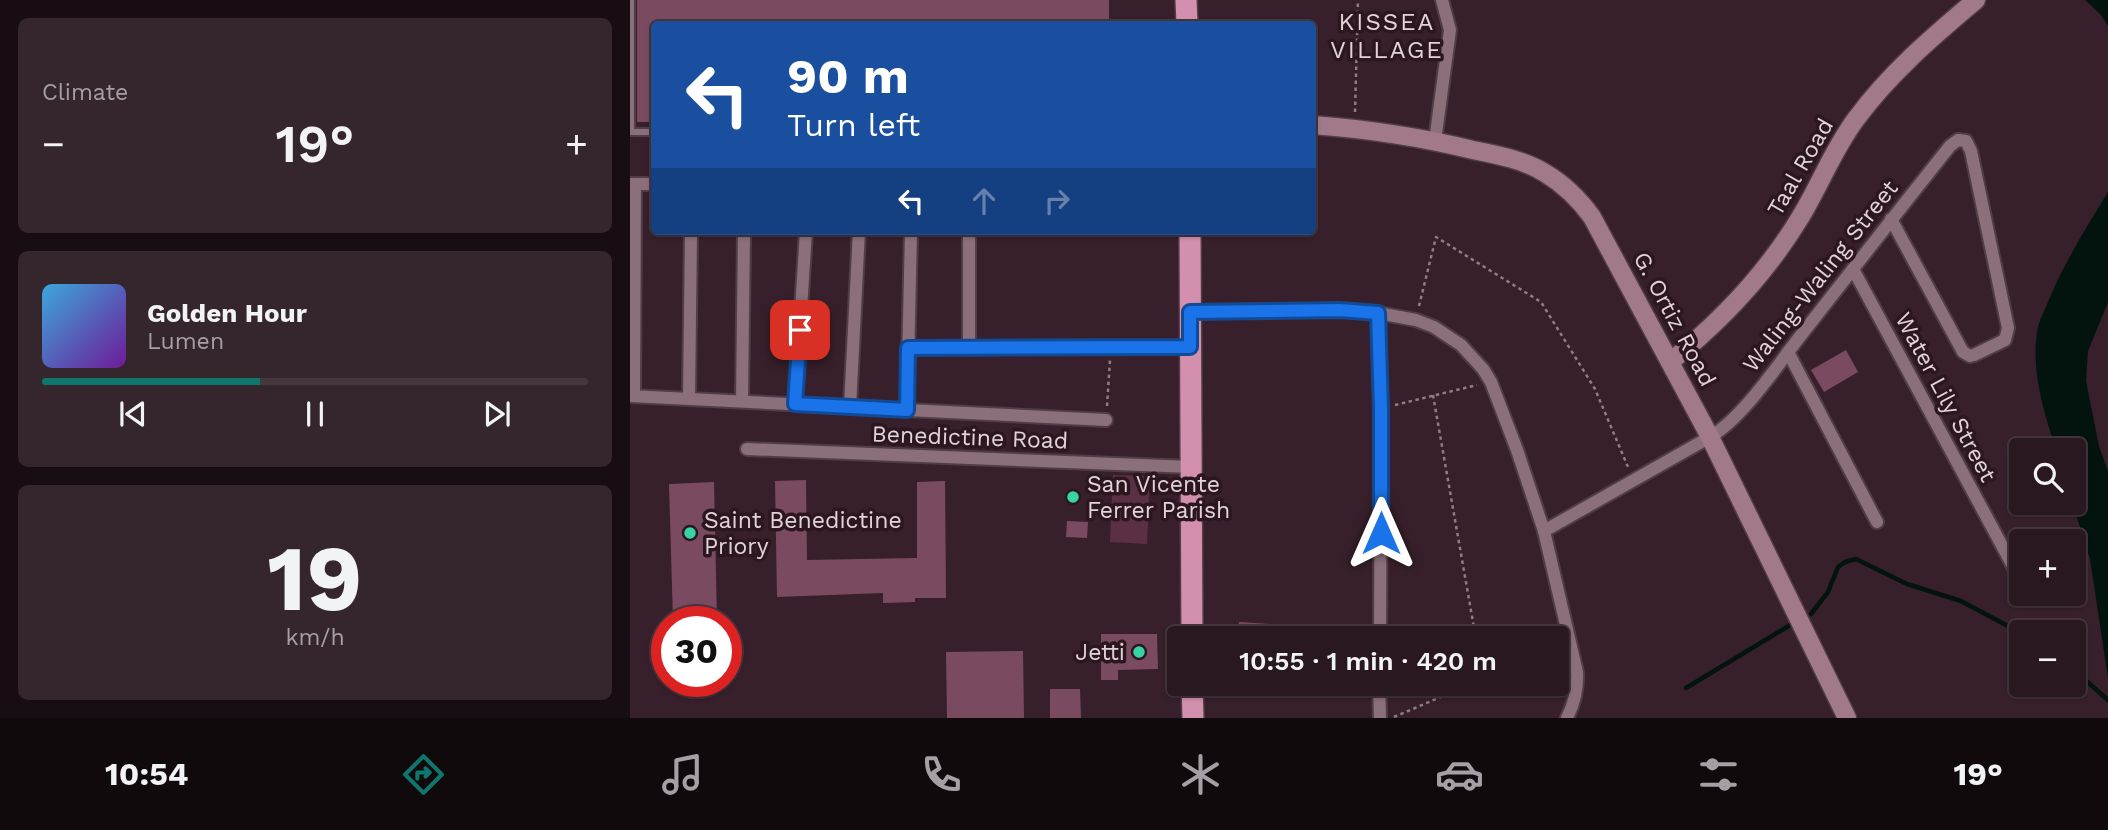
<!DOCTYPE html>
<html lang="en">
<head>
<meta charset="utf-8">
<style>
	body { margin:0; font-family:"Work Sans",sans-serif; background:#35252d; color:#f1f3f6; height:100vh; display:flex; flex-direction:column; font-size:26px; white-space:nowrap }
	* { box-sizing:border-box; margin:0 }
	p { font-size:23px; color:#a5a0a5 }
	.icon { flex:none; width:38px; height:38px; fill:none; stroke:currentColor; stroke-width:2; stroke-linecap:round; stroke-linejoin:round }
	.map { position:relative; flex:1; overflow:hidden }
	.drawer { display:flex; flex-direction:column; gap:18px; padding:18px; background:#170d12; width:630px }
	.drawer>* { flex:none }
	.guide { position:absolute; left:21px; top:21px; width:665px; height:214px; border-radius:7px; box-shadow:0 2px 5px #0004,0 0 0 2px #45373e; background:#1a4fa0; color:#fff; overflow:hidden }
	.buttons { position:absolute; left:1379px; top:438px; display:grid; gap:14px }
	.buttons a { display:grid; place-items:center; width:77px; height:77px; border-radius:7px; background:#291820; box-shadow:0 2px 5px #0004,0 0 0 2px #45373e; font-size:35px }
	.speed { position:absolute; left:21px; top:606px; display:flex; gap:14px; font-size:35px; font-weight:700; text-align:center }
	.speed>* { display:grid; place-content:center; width:91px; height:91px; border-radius:50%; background:#291820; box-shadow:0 2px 5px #0004,0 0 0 2px #45373e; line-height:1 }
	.speed .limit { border:10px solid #d22; background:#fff; color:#111 }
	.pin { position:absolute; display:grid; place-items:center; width:60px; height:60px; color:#fff; margin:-30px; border-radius:14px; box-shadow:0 4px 10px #0006 }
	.me { position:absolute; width:77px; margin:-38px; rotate:0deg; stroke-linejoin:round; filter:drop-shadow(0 0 5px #0008) }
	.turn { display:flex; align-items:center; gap:24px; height:147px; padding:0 21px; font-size:32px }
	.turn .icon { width:91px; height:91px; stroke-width:2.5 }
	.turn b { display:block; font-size:49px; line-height:60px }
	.lanes { display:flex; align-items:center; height:66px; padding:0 21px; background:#0003; justify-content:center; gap:35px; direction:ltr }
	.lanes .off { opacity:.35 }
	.big { font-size:52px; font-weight:600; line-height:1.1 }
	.drawer .card { flex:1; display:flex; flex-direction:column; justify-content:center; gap:10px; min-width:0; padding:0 24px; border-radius:10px; background:#35252d }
	.drawer .dial { align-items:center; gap:0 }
	.dial b { font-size:91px; line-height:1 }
	.song { display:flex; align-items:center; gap:21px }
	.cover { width:84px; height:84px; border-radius:10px; background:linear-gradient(135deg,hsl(200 70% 55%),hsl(280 70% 35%)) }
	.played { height:7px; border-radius:4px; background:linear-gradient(90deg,#0f766e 40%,#45373e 40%) }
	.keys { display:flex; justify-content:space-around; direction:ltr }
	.heat { display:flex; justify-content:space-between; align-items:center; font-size:38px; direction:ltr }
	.trip { position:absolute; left:537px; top:626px; width:402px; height:70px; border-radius:7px; background:#291820; box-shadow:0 2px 5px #0004,0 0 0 2px #45373e; font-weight:600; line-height:70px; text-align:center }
	.dock { display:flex; height:112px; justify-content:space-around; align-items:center; background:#100a0d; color:#a5a0a5 }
	.dock .icon { width:49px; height:49px }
	.dock .on { color:#0f766e }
	.dock b { font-size:32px; color:#f1f3f6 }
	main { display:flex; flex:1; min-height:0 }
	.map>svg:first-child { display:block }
	.green { fill:#5b3045 }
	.water { fill:#03130d }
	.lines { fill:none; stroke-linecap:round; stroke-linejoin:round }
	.stream { stroke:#03130d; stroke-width:4.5 }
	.building { fill:#7a4b60 }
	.lane-casing { stroke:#503d46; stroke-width:10 }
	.street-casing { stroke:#503d46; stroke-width:16 }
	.secondary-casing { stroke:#503d46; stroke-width:21 }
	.highway-casing { stroke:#503d46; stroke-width:24 }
	.path { stroke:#8f7c84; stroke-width:2.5; stroke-dasharray:3.5 3.5; stroke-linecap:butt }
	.lane { stroke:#8b6f7b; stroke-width:6 }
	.street { stroke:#8b6f7b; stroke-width:12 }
	.secondary { stroke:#a1798a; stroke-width:18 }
	.highway { stroke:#d38fae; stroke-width:21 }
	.route-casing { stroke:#114b97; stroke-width:18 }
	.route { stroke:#1a73e8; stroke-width:12 }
	.poi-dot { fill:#36d4a7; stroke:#2c1721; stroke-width:2.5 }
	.labels { text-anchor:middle; stroke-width:7; stroke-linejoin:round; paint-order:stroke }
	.street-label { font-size:23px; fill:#e2d2d9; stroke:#2c1721 }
	.poi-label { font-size:23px; fill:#e2d2d9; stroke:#2c1721; text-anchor:start }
	.neighbourhood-label { font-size:24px; letter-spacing:2px; fill:#e2d2d9; stroke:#2c1721 }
</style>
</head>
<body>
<main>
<section class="drawer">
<div class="card"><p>Climate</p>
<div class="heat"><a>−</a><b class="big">19°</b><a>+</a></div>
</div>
<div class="card">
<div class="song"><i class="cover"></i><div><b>Golden Hour</b><p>Lumen</p></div></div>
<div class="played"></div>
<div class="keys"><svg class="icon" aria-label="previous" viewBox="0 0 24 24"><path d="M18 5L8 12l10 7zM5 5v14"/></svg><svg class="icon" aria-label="pause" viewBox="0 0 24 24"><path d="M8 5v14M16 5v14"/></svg><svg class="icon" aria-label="next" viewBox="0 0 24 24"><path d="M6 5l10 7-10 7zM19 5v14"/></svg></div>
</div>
<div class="card dial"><b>19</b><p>km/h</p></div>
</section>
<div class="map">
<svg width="1478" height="718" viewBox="0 0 1478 718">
	<rect width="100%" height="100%" fill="#37202b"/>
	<polygon class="green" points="483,475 520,476 517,544 480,542"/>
	<g class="water">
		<polygon points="1455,0 1478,0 1478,26 1470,14"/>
		<path d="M1478 192V302L1458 351 1456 381 1469 446 1478 471V678L1460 559 1442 502 1444 450H1426C1414 412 1401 372 1407 333 1408 322 1414 312 1418 302 1434 263 1456 228 1478 192Z"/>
	</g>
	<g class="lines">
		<g class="stream">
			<polyline points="1181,614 1198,592 1208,567 1215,562 1226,559 1277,584 1331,601 1391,633"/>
			<polyline points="1444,670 1478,700"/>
			<polyline points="1056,688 1160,625"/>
		</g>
	</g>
	<g class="building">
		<polygon points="7,0 479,0 479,24 24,24 24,122 7,122"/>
		<polygon points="1216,350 1228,372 1194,392 1181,370"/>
		<polygon points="176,480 177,560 287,558 287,482 315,481 316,598 285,598 285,602 253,603 253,593 147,597 145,481"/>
		<polygon points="84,482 87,621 43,621 39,484"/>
		<polygon points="437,521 458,522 457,538 436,537"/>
		<polygon points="609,622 640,624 640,639 608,639"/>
		<polygon points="471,634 527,634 528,669 488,670 488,680 471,680"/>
		<polygon points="393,651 394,718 317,718 316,652"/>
		<polygon points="420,689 450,689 451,718 420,718"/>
	</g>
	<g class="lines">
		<g class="lane-casing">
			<polyline id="lane" points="1,0 1,132 24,132"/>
		</g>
		<g class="street-casing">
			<g id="street">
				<polyline points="805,141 820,30 812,0"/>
				<polyline points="0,184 24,184"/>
				<polyline points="1223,269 1391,581"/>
				<path d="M560 311 709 310 748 313 786 320 804 327 831 345 853 369 861 382 887 450 914 531 947 672C948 689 945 702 937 718"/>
				<polyline points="748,313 751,409 750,639"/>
				<polyline points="278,348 560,347"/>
				<polyline points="339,348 339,231"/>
				<polyline points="1158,352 1247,522"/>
				<polyline points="0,396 476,420"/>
				<polyline points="4,396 5,184"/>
				<polyline points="59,398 61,231"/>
				<polyline points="112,401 114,231"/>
				<polyline points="165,404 176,231"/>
				<polyline points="220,407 229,231"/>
				<polyline points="277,410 281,231"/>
				<polyline points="117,449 561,467"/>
				<path d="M914 531 1080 437C1112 418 1145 369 1168 339 1219 274 1269 210 1320 146L1328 140 1336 141 1341 151 1378 328 1375 340 1344 355 1340 356 1333 352 1261 219"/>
				<polyline points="749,684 750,718"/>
			</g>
		</g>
		<g class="secondary-casing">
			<g id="secondary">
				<path d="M682 125C737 129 790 137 843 150 868 155 894 160 915 173 935 185 949 199 962 217L1080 437 1217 718"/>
				<path d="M1040 362C1090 322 1134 276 1168 221 1189 188 1202 151 1226 119 1260 73 1302 37 1346 0"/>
			</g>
		</g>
		<g class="highway-casing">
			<g id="highway">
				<polyline points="556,0 557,24"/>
				<polyline points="560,231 562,639"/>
				<polyline points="562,684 563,718"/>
			</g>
		</g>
		<g class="path">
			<polyline points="725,112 728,0"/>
			<polyline points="789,306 806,237 911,302 965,389 998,467"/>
			<polyline points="803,395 846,639"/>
			<polyline points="765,405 847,385"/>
			<polyline points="477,406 480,360"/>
			<polyline points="764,717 841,684"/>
		</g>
		<use href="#lane" class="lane"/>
		<use href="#street" class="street"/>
		<use href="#secondary" class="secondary"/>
		<use href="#highway" class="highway"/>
	</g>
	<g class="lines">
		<g class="route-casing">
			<polyline id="route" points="170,330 165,404 277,410 278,348 560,347 560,312 709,310 748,313 751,409 751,533"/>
		</g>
		<use href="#route" class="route"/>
	</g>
	<g class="poi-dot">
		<circle cx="443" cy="497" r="7"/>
		<circle cx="60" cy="533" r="7"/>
		<circle cx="509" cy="652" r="7"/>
	</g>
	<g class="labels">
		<g class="street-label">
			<text transform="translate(1170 167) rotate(-60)" y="8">Taal Road</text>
			<text transform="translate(1190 276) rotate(-52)" y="8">Waling-Waling Street</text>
			<text transform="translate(1045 319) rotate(62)" y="8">G. Ortiz Road</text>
			<text transform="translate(1316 397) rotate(62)" y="8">Water Lily Street</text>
			<text transform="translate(340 437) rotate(2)" y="8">Benedictine Road</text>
		</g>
		<g class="poi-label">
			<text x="457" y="492">San Vicente<tspan x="457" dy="26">Ferrer Parish</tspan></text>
			<text x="74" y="528">Saint Benedictine<tspan x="74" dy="26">Priory</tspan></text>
			<text x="495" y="660" text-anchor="end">Jetti</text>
		</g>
		<g class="neighbourhood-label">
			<text x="757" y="30">KISSEA<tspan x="757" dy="28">VILLAGE</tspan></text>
		</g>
	</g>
</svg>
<div class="buttons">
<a><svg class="icon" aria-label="search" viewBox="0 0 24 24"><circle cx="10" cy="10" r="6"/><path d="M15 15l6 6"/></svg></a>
<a>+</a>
<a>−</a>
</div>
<div class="speed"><div class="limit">30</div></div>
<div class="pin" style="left:170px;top:330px;background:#d93025"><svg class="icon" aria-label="arrive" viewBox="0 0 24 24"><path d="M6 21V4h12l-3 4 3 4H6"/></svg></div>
<svg class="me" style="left:751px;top:533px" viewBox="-20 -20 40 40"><path d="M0-17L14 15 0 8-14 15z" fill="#1a73e8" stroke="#fff" stroke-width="4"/></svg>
<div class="trip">10:55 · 1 min · 420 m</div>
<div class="guide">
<div class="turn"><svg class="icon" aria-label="left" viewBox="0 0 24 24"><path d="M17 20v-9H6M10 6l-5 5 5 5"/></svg><div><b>90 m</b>Turn left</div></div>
<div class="lanes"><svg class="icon" aria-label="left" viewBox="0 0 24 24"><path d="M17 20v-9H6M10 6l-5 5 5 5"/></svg><svg class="icon off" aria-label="ahead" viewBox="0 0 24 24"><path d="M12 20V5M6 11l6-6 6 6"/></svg><svg class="icon off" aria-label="right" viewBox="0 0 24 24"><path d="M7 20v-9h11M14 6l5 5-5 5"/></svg></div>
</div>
</div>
</main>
<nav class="dock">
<b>10:54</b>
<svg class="icon on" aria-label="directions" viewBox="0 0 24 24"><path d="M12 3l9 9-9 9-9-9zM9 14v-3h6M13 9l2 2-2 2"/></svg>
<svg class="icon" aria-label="music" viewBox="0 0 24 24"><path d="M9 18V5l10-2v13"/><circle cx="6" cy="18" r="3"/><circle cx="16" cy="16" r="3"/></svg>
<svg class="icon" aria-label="phone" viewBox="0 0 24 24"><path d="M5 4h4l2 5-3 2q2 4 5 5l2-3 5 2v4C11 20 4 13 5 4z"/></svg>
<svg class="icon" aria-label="climate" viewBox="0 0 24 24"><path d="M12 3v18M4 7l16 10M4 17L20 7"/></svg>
<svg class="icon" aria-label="car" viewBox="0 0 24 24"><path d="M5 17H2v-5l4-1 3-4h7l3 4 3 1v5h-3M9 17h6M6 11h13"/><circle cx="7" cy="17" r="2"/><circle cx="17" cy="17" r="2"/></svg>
<svg class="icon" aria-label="filters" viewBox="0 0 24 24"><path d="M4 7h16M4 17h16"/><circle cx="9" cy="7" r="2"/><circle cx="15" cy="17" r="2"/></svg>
<b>19°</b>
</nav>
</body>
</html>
